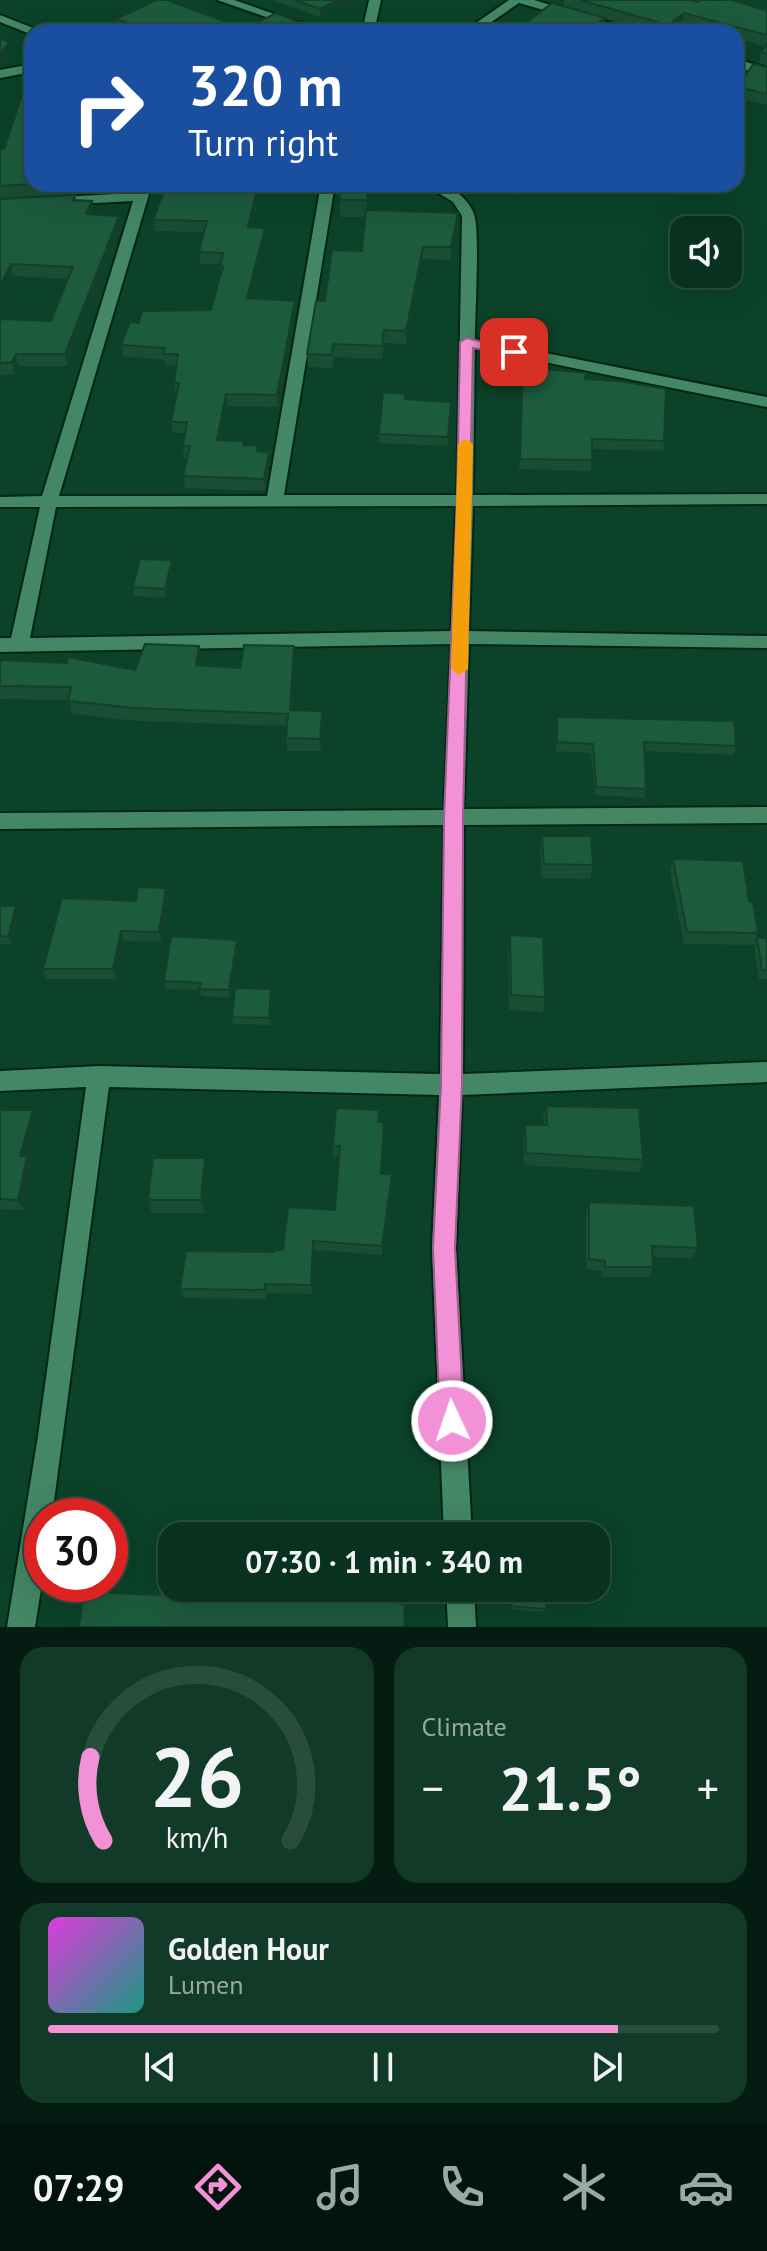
<!DOCTYPE html>
<html lang="en">
<head>
<meta charset="utf-8">
<style>
	body { margin:0; font-family:"PT Sans",sans-serif; background:#113a28; color:#f1f3f6; height:100vh; display:flex; flex-direction:column; font-size:30px; white-space:nowrap }
	* { box-sizing:border-box; margin:0 }
	p { font-size:26px; color:#98aaa4 }
	.icon { flex:none; width:44px; height:44px; fill:none; stroke:currentColor; stroke-width:2; stroke-linecap:round; stroke-linejoin:round }
	.map { position:relative; height:1627px; overflow:hidden }
	.sheet { display:flex; flex-direction:column; gap:20px; padding:20px; background:#041c11; flex:1 }
	.sheet>* { flex:none }
	.guide { position:absolute; left:24px; top:24px; width:720px; height:168px; border-radius:24px; box-shadow:0 8px 32px #0002,0 0 0 2px #294d3d; background:#1a4fa0; color:#fff; overflow:hidden }
	.buttons { position:absolute; left:670px; top:216px; display:grid; gap:16px }
	.buttons a { display:grid; place-items:center; width:72px; height:72px; border-radius:16px; background:#08321f; box-shadow:0 8px 32px #0002,0 0 0 2px #294d3d; font-size:40px }
	.speed { position:absolute; left:24px; top:1498px; display:flex; gap:16px; font-size:40px; font-weight:700; text-align:center }
	.speed>* { display:grid; place-content:center; width:104px; height:104px; border-radius:50%; background:#08321f; box-shadow:0 8px 32px #0002,0 0 0 2px #294d3d; line-height:1 }
	.speed .limit { border:12px solid #d22; background:#fff; color:#111 }
	.pin { position:absolute; display:grid; place-items:center; width:68px; height:68px; color:#fff; margin:-34px; border-radius:16px; box-shadow:0 4px 12px #0006 }
	.me { position:absolute; width:88px; margin:-44px; rotate:357deg; stroke-linejoin:round; filter:drop-shadow(0 0 6px #0008) }
	.turn { display:flex; align-items:center; gap:28px; height:168px; padding:0 32px; font-size:36px }
	.turn .icon { width:104px; height:104px; stroke-width:2.5 }
	.turn b { display:block; font-size:56px; line-height:68px }
	.big { font-size:60px; font-weight:800; line-height:1.1 }
	.sheet .tile { flex:1; display:flex; flex-direction:column; justify-content:center; gap:12px; min-width:0; padding:0 28px; border-radius:24px; background:#113a28 }
	.sheet .dial { align-items:center; gap:0 }
	.dial svg { height:208px; overflow:visible; fill:none; stroke:#294d3d; stroke-width:7; stroke-linecap:round; text-anchor:middle }
	.dial text { fill:#f1f3f6; stroke:none }
	.song { display:flex; align-items:center; gap:24px }
	.cover { width:96px; height:96px; border-radius:12px; background:linear-gradient(135deg,hsl(300 70% 55%),hsl(170 70% 35%)) }
	.played { height:8px; border-radius:4px; background:linear-gradient(90deg,#f391d6 85%,#294d3d 85%) }
	.keys { display:flex; justify-content:space-around; direction:ltr }
	.heat { display:flex; justify-content:space-between; align-items:center; font-size:44px; direction:ltr }
	.sheet .tiles { flex:1; display:grid; gap:20px; grid-template-columns:1fr 1fr }
	.tile:last-child { grid-column:span 2 }
	.trip { position:absolute; left:158px; top:1522px; width:452px; height:80px; border-radius:24px; background:#08321f; box-shadow:0 8px 32px #0002,0 0 0 2px #294d3d; font-weight:800; line-height:80px; text-align:center }
	.menu { display:flex; height:128px; justify-content:space-around; align-items:center; background:#03140c; color:#98aaa4 }
	.menu .icon { width:56px; height:56px }
	.menu .on { color:#f391d6 }
	.menu b { font-size:36px; color:#f1f3f6 }
	.map>svg:first-child { display:block }
	.lines { fill:none; stroke-linecap:round; stroke-linejoin:round }
	.minor-casing { stroke:#012615; stroke-width:4 }
	.minor { fill:#448764; fill-rule:evenodd }
	.wall { fill:#194e34 }
	.shaded-wall { fill:#14402b }
	.building { fill:#1d5b3d; stroke:#14402b; stroke-width:2 }
	.route { fill:#f391d6; stroke:#9e5e8b; stroke-width:2 }
	.slow { fill:#f59e0b }
</style>
</head>
<body>
<div class="map">
<svg width="767" height="1627" viewBox="0 0 767 1627">
	<rect width="100%" height="100%" fill="#0b4229"/>
	<g class="lines">
		<g class="minor-casing">
			<g id="minor">
				<polygon points="217,0 234,0 327,32 309,32"/>
				<polygon points="369,0 381,0 374,32 362,32"/>
				<polygon points="509,0 534,0 639,32 620,32 519,3 477,32 463,32"/>
				<polygon points="0,15 38,30 40,32 30,34 0,22"/>
				<polygon points="736,59 767,68 767,76 736,67"/>
				<polygon points="32,64 32,72 0,78 0,70"/>
				<path d="M138 184H152L59 496H267L321 184H335L284 495H457L462 216 453 202 424 184C446 184 466 193 474 214 480 228 475 317 475 339L767 397V407L475 348 473 495 767 494V504L473 506 469 631 767 636V648L469 644 464 809 767 807V823L464 825 463 1074 767 1062V1082L462 1095 456 1248 472 1536H444L432 1248 439 1095 109 1087 52 1516H42V1583L35 1627H7L38 1436 86 1087 0 1091V1071L99 1066 440 1074 444 825 0 829V813L444 810 451 644 0 652V638H11L40 507H0V497L42 496 133 201 0 208V200L136 193ZM456 506 451 631 30 638 56 507Z"/>
				<polygon points="446,1588 474,1588 476,1627 448,1627"/>
			</g>
		</g>
		<use href="#minor" class="minor"/>
	</g>
	<g class="wall">
		<polygon points="272,0 352,0 320,17"/>
		<polygon points="564,0 691,0 698,2 767,11 767,65 759,63 761,52 765,46 736,38 736,32 713,32 682,24 671,32 653,32 605,18 604,30 564,6"/>
		<polygon points="116,19 245,29 123,32 118,30"/>
		<polygon points="767,67 767,105 736,98 738,87"/>
		<polygon points="0,149 32,184 85,184 82,193 0,198"/>
		<polygon points="167,184 262,184 252,227 265,228 266,239 251,298 295,301 296,312 278,407 227,406 220,440 245,445 259,451 269,452 270,463 265,491 185,488 183,476 187,458 184,458 183,446 185,433 173,433 171,422 177,395 176,395 174,383 176,366 165,365 164,360 123,356 121,345 139,323 211,310 221,275 220,264 200,264 199,252 204,232 155,231 153,220"/>
		<polygon points="367,184 367,210 457,226 450,260 422,259 406,344 384,343 382,359 334,357 333,368 308,367 307,354 325,301 362,251 365,217 340,217 340,200"/>
		<polygon points="488,184 532,184 519,195"/>
		<polygon points="75,195 76,200 92,201 93,214 121,228 67,366 18,366 15,374 1,375 0,377 0,319 51,321 68,279 13,276 0,304 0,199"/>
		<polygon points="523,367 585,379 664,441 663,451 592,449 591,471 519,469"/>
		<polygon points="405,399 451,402 448,446 379,443 379,434"/>
		<polygon points="172,560 174,569 166,598 134,596 133,587"/>
		<polygon points="199,646 201,659 200,666 240,668 294,646 295,659 292,710 322,711 323,724 321,751 287,751 286,738 287,726 137,721 72,714 69,700 0,699 0,660 135,670"/>
		<polygon points="557,717 736,746 734,755 645,751 646,789 644,798 595,795 591,753 556,751"/>
		<polygon points="542,836 593,865 590,879 542,878 540,851"/>
		<polygon points="673,859 749,901 758,933 754,945 684,944 670,871"/>
		<polygon points="166,888 168,898 161,942 124,941 116,979 46,979 43,969 136,901"/>
		<polygon points="0,906 19,914 11,944 0,944"/>
		<polygon points="510,935 545,997 543,1012 509,1010 508,951"/>
		<polygon points="757,938 767,938 767,979 759,979 754,947"/>
		<polygon points="238,948 230,998 201,996 200,990 165,989 164,981"/>
		<polygon points="271,989 272,996 270,1025 233,1024 232,1017"/>
		<polygon points="546,1106 643,1160 639,1172 524,1165 523,1138 525,1125 544,1125 543,1118"/>
		<polygon points="0,1110 33,1110 37,1121 28,1157 32,1167 23,1210 0,1209"/>
		<polygon points="379,1122 382,1174 392,1184 382,1255 314,1250 312,1294 267,1293 266,1299 183,1298 180,1289 283,1250 335,1210 339,1156 333,1156 333,1146"/>
		<polygon points="208,1171 204,1213 152,1213 148,1200"/>
		<polygon points="589,1202 698,1248 693,1258 652,1257 653,1267 649,1277 602,1277 601,1271 586,1269 586,1213"/>
		<polygon points="511,1588 547,1588 546,1609 545,1612 511,1609"/>
	</g>
	<g class="shaded-wall">
		<polygon points="337,0 352,0 320,17 320,9"/>
		<polygon points="684,13 682,24 671,32 667,32 668,25"/>
		<polygon points="605,18 604,30 602,32 584,32"/>
		<polygon points="9,42 11,53 3,66 0,67 0,55"/>
		<polygon points="258,184 262,184 249,238 248,227"/>
		<polygon points="520,184 532,184 519,195"/>
		<polygon points="92,201 94,213 88,225 86,214"/>
		<polygon points="458,213 457,226 450,260 451,247"/>
		<polygon points="119,216 121,228 67,366 65,354"/>
		<polygon points="265,228 266,239 248,310 247,298"/>
		<polygon points="423,247 422,259 406,344 406,331"/>
		<polygon points="11,264 13,276 0,304 0,286"/>
		<polygon points="295,301 296,312 278,407 277,395"/>
		<polygon points="16,354 18,366 15,374 12,362"/>
		<polygon points="226,394 227,406 218,452 217,440"/>
		<polygon points="269,452 270,463 265,491 264,479"/>
		<polygon points="172,560 174,569 166,598 165,589"/>
		<polygon points="199,646 201,659 198,679 196,665"/>
		<polygon points="294,646 295,659 291,722 290,710"/>
		<polygon points="322,711 323,724 321,751 320,739"/>
		<polygon points="166,888 168,898 161,942 159,932"/>
		<polygon points="16,906 19,914 11,944 8,937"/>
		<polygon points="121,931 124,941 116,979 113,969"/>
		<polygon points="237,940 238,948 230,998 229,990"/>
		<polygon points="271,989 272,996 270,1025 269,1018"/>
		<polygon points="33,1110 37,1121 28,1157 32,1167 23,1210 18,1200 20,1156"/>
		<polygon points="205,1158 208,1171 204,1213 201,1200"/>
		<polygon points="392,1174 392,1184 382,1255 382,1246"/>
		<polygon points="313,1241 314,1250 312,1294 311,1285"/>
	</g>
	<g class="building">
		<polygon points="156,0 167,0 245,29 276,13 325,32 125,32 137,26 116,19"/>
		<polygon points="294,0 337,0 320,9"/>
		<polygon points="580,0 691,0 698,2 702,0 732,0 767,11 767,35 684,13 668,25"/>
		<polygon points="552,3 605,18 584,32 514,32"/>
		<polygon points="0,39 9,42 0,55"/>
		<polygon points="767,44 767,54 761,52"/>
		<polygon points="753,64 767,67 767,94 738,87"/>
		<polygon points="32,66 32,184 0,186 0,149 4,149"/>
		<polygon points="167,184 258,184 248,227 265,228 247,298 295,301 277,395 226,394 217,440 244,441 243,445 258,446 257,451 269,452 264,479 183,476 190,446 183,446 187,422 171,422 179,383 174,383 178,354 163,354 165,348 121,345 130,322 139,323 142,311 211,310 223,266 220,266 223,253 199,252 207,221 153,220"/>
		<rect x="340" y="184" width="27" height="16"/>
		<polygon points="75,195 73,200 92,201 86,214 119,216 65,354 16,354 12,362 0,363 0,319 51,321 73,267 11,264 0,286 0,199"/>
		<polygon points="366,210 458,213 451,247 423,247 406,331 384,330 382,346 333,344 332,355 307,354 316,301 325,301 332,250 362,251"/>
		<polygon points="523,367 586,373 585,379 620,381 666,389 664,441 592,439 592,460 520,459"/>
		<polygon points="383,392 405,394 405,399 451,402 448,437 379,434"/>
		<polygon points="140,559 172,560 165,589 133,587"/>
		<polygon points="145,644 199,646 196,665 240,668 244,645 294,646 290,710 322,711 320,739 286,738 288,714 135,708 68,701 71,687 0,686 0,660 67,663 68,657 135,670"/>
		<polygon points="557,717 734,721 736,746 644,742 646,789 596,787 593,744 557,742"/>
		<polygon points="542,836 591,836 593,865 544,864"/>
		<polygon points="673,859 743,861 749,901 753,902 758,933 687,932"/>
		<polygon points="138,887 166,888 159,932 121,931 113,969 43,969 62,898 136,901"/>
		<polygon points="0,906 16,906 8,937 0,936"/>
		<polygon points="510,935 543,937 545,997 511,995"/>
		<polygon points="171,936 237,940 229,990 199,989 201,983 164,981"/>
		<polygon points="757,938 767,938 767,970 762,970"/>
		<polygon points="235,988 271,989 269,1018 232,1017"/>
		<polygon points="546,1106 639,1108 643,1160 526,1153 525,1125 547,1125"/>
		<polygon points="336,1108 379,1110 378,1122 384,1122 381,1174 392,1174 382,1246 313,1241 311,1285 265,1284 265,1290 180,1289 186,1251 274,1252 275,1250 283,1250 288,1207 335,1210 340,1146 333,1146"/>
		<polygon points="0,1110 33,1110 20,1156 27,1156 18,1200 0,1199"/>
		<polygon points="153,1158 205,1158 201,1200 148,1200"/>
		<polygon points="589,1202 694,1206 698,1248 652,1246 653,1267 605,1267 605,1261 589,1259"/>
		<polygon points="257,1519 317,1523 316,1536 255,1536"/>
		<polygon points="249,1588 311,1588 311,1594 378,1597 379,1588 402,1588 400,1604 405,1604 404,1627 79,1627 84,1592 160,1595 161,1590 249,1590"/>
		<polygon points="513,1588 547,1588 546,1609 512,1606"/>
	</g>
	<polygon class="route" points="467,338 521,352 514,356 473,348 463,817 462,1085 455,1248 464,1421 461,1429 452,1433 444,1429 440,1421 433,1248 441,1085 444,817 457,498 460,342"/>
	<polygon class="slow" points="465,439 473,444 468,669 459,675 451,669 458,444"/>
</svg>
<div class="buttons">
<a><svg class="icon" aria-label="sound" viewBox="0 0 24 24"><path d="M4 9h4l5-4v14l-5-4H4zM17 9q2 3 0 6"/></svg></a>
</div>
<div class="speed"><div class="limit">30</div></div>
<div class="pin" style="left:514px;top:352px;background:#d93025"><svg class="icon" aria-label="arrive" viewBox="0 0 24 24"><path d="M6 21V4h12l-3 4 3 4H6"/></svg></div>
<svg class="me" style="left:452px;top:1421px" viewBox="-20 -20 40 40"><circle r="17" fill="#f391d6" stroke="#fff" stroke-width="3"/><path d="M0-11L8 9 0 5-8 9z" fill="#fff"/></svg>
<div class="trip">07:30 · 1 min · 340 m</div>
<div class="guide">
<div class="turn"><svg class="icon" aria-label="right" viewBox="0 0 24 24"><path d="M7 20v-9h11M14 6l5 5-5 5"/></svg><div><b>320 m</b>Turn right</div></div>
</div>
</div>
<section class="sheet">
<div class="tiles">
<div class="tile dial"><svg viewBox="0 0 100 80">
<path d="M14 69A42 42 0 1 1 86 69"/>
<path d="M14 69A42 42 0 0 1 9 37" stroke="#f391d6"/>
<text x="50" y="56" font-size="32" font-weight="700">26</text>
<text x="50" y="72" font-size="11">km/h</text>
</svg></div>
<div class="tile"><p>Climate</p>
<div class="heat"><a>−</a><b class="big">21.5°</b><a>+</a></div>
</div>
<div class="tile">
<div class="song"><i class="cover"></i><div><b>Golden Hour</b><p>Lumen</p></div></div>
<div class="played"></div>
<div class="keys"><svg class="icon" aria-label="previous" viewBox="0 0 24 24"><path d="M18 5L8 12l10 7zM5 5v14"/></svg><svg class="icon" aria-label="pause" viewBox="0 0 24 24"><path d="M8 5v14M16 5v14"/></svg><svg class="icon" aria-label="next" viewBox="0 0 24 24"><path d="M6 5l10 7-10 7zM19 5v14"/></svg></div>
</div>
</div>
</section>
<nav class="menu">
<b>07:29</b>
<svg class="icon on" aria-label="directions" viewBox="0 0 24 24"><path d="M12 3l9 9-9 9-9-9zM9 14v-3h6M13 9l2 2-2 2"/></svg>
<svg class="icon" aria-label="music" viewBox="0 0 24 24"><path d="M9 18V5l10-2v13"/><circle cx="6" cy="18" r="3"/><circle cx="16" cy="16" r="3"/></svg>
<svg class="icon" aria-label="phone" viewBox="0 0 24 24"><path d="M5 4h4l2 5-3 2q2 4 5 5l2-3 5 2v4C11 20 4 13 5 4z"/></svg>
<svg class="icon" aria-label="climate" viewBox="0 0 24 24"><path d="M12 3v18M4 7l16 10M4 17L20 7"/></svg>
<svg class="icon" aria-label="car" viewBox="0 0 24 24"><path d="M5 17H2v-5l4-1 3-4h7l3 4 3 1v5h-3M9 17h6M6 11h13"/><circle cx="7" cy="17" r="2"/><circle cx="17" cy="17" r="2"/></svg>
</nav>
</body>
</html>
